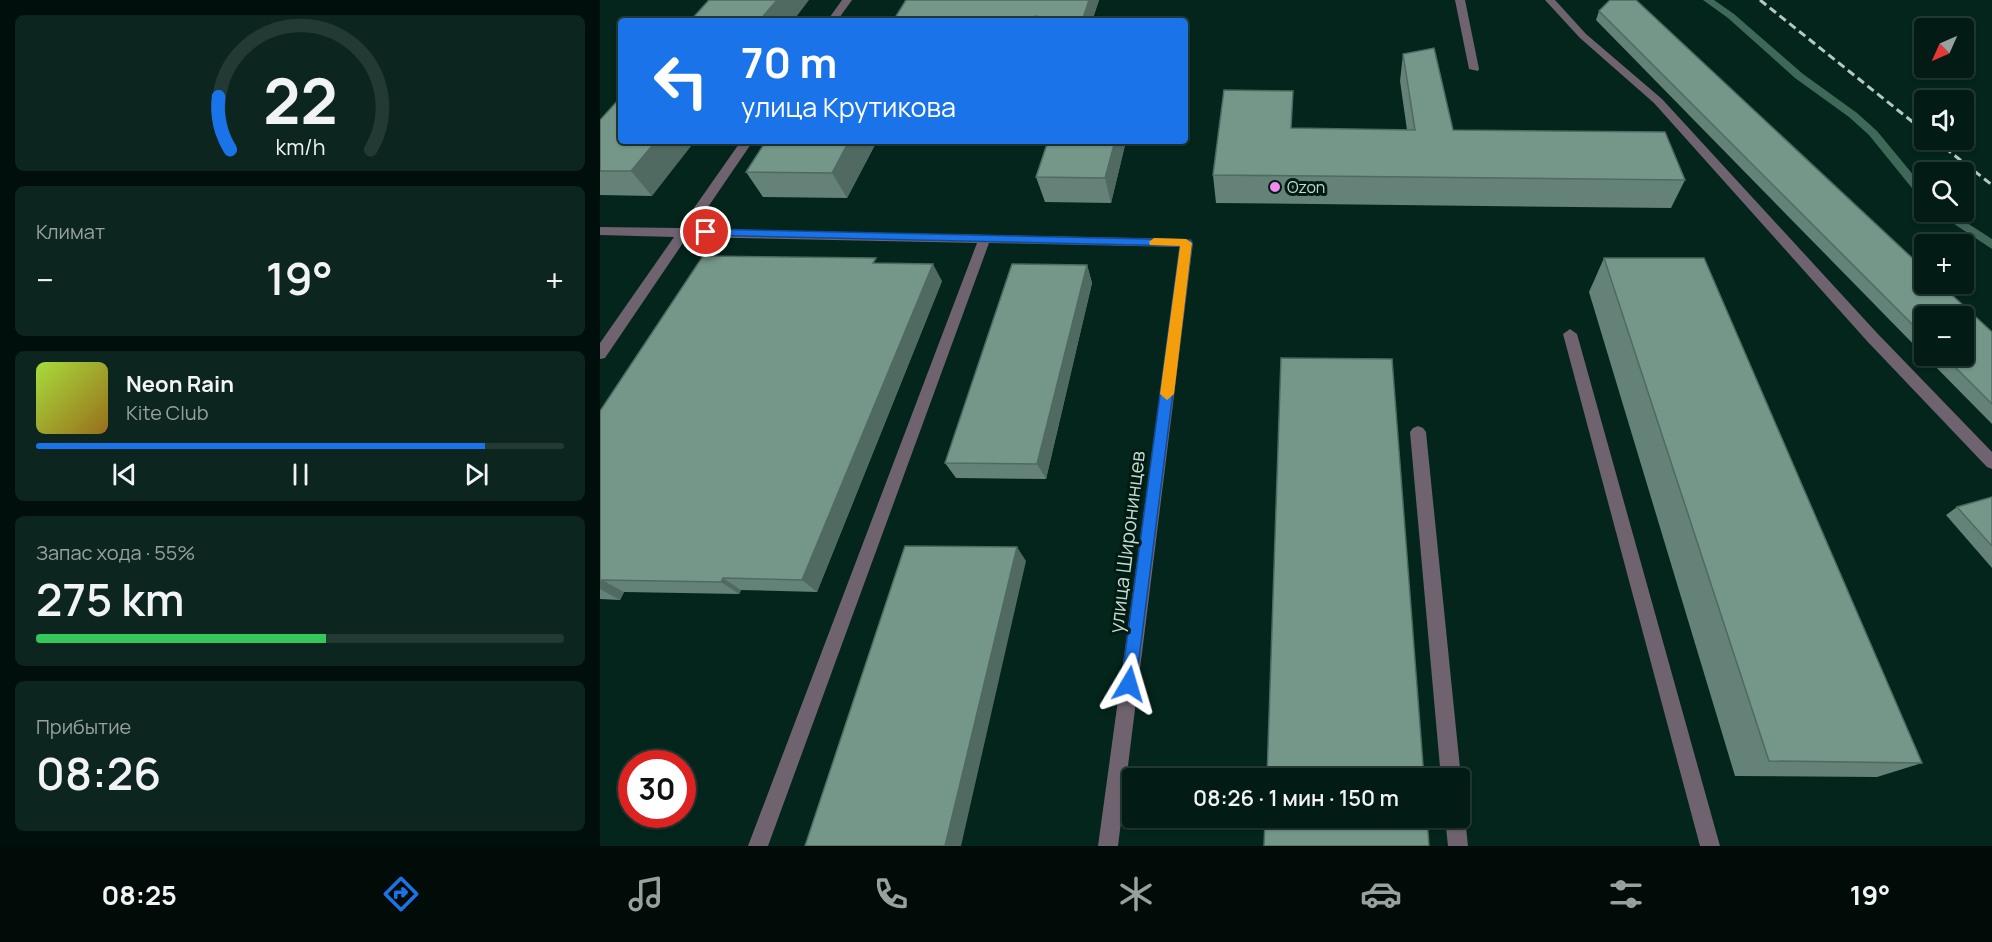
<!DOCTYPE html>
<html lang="ru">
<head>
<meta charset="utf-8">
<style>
	body { margin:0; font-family:Manrope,sans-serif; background:#0c251e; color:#f1f3f6; height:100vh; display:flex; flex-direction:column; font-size:22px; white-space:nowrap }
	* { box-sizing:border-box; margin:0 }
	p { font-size:20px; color:#96a1a0 }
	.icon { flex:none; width:33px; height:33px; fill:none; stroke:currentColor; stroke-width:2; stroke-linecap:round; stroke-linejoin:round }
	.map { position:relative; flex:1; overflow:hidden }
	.panel { display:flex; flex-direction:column; gap:15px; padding:15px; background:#010f0c; width:600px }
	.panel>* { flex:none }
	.guide { position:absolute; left:18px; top:18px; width:570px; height:126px; border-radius:6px; box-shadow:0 2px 4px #0004,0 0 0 2px #233a34; background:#1a73e8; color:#fff; overflow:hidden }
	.needle { width:39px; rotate:225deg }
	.tools { position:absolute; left:1314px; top:18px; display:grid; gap:12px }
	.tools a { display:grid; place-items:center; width:60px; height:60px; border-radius:6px; background:#021c15; box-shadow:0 2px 4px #0004,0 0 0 2px #233a34; font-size:30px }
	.speed { position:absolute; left:18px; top:750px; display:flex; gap:12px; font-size:30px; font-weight:700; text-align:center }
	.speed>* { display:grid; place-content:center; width:78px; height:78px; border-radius:50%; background:#021c15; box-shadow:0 2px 4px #0004,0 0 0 2px #233a34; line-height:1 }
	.speed .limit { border:9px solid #d22; background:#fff; color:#111 }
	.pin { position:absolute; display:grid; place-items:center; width:51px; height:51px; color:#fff; margin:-26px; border:3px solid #fff; border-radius:50%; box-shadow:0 2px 6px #0007 }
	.me { position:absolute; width:66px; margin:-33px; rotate:7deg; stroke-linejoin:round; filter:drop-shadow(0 0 4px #0008) }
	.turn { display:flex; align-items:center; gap:21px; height:126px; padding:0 24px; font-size:27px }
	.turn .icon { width:78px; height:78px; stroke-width:2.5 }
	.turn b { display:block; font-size:42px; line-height:51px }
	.big { font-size:45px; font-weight:600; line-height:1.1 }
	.panel .card { flex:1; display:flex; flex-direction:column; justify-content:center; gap:9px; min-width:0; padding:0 21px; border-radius:9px; background:#0c251e }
	.panel .dial { align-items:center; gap:0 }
	.dial svg { height:156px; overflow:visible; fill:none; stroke:#233a34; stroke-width:7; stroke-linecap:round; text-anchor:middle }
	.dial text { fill:#f1f3f6; stroke:none }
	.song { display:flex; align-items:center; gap:18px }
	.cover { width:72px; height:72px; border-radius:9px; background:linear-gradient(135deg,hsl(80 70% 55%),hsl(40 70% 35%)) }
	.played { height:6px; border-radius:3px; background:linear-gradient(90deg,#1a73e8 85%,#233a34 85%) }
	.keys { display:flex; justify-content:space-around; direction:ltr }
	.heat { display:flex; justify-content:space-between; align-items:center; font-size:33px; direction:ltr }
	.charge { height:9px; border-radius:4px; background:linear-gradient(90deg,#34c759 55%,#233a34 0) }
	.trip { position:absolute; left:522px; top:768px; width:348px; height:60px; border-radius:6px; background:#021c15; box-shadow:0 2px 4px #0004,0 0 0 2px #233a34; font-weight:600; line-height:60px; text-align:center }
	.menu { display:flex; height:96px; justify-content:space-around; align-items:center; background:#010b08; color:#96a1a0 }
	.menu .icon { width:42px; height:42px }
	.menu .active { color:#1a73e8 }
	.menu b { font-size:27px; color:#f1f3f6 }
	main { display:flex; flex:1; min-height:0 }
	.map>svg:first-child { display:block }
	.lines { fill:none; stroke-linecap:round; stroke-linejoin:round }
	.stream { fill:#3f6859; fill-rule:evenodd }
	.minor { fill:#6f636f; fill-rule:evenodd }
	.rail { stroke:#b4c8c0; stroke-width:3; stroke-dasharray:8 4.5; stroke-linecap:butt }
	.wall { fill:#648277 }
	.shaded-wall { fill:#516a61 }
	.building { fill:#74978a; stroke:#516a61; stroke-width:1.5 }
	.route { fill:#1a73e8; stroke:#114b97; stroke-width:1.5 }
	.slow { fill:#f59e0b }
	.poi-dot { fill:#f28af3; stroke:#001c12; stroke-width:2 }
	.labels { text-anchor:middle; stroke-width:6; stroke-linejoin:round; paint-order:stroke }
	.far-poi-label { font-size:16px; fill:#c8dbd3; stroke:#001c12; text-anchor:start }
	.street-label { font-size:20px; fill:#c8dbd3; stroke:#001c12 }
</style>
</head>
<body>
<main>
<section class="panel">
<div class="card dial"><svg viewBox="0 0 100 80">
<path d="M14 69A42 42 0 1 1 86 69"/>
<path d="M14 69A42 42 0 0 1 8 42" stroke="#1a73e8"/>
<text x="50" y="56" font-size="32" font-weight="700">22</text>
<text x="50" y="72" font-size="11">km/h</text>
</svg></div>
<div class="card"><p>Климат</p>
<div class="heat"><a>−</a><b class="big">19°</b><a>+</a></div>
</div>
<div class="card">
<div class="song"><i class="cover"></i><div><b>Neon Rain</b><p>Kite Club</p></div></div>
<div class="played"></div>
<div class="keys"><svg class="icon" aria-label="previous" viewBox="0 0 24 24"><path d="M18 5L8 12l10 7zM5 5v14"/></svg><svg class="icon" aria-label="pause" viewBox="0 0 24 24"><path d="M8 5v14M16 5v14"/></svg><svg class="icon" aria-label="next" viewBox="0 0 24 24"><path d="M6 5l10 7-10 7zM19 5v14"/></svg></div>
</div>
<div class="card"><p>Запас хода · 55%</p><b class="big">275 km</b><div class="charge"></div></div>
<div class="card"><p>Прибытие</p><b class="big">08:26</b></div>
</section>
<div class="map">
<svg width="1392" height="846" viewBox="0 0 1392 846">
	<rect width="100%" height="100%" fill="#03251c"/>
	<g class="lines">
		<g class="stream">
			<polygon points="1103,0 1114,0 1134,14 1203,74 1257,113 1277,131 1324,188 1324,199 1320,198 1269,135 1249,117 1195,78 1128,18"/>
			<polygon points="1336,212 1350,212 1392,239 1392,249"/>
		</g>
		<g class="minor">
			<polygon points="242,0 252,0 237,21 227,21"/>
			<polygon points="855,0 865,0 879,69 878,71 869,69"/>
			<polygon points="945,0 955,0 986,34 1062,99 1277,333 1392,452 1392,469 1387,467 1267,341 1054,103 980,38"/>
			<polygon points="141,141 153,141 93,229 587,239 593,243 518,846 498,846 580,247 389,243 168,846 148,846 377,243 87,237 5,358 0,359 0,343 74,237 0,235 0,227 80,228"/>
			<polygon points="970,329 977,334 1120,846 1100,846 963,334"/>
			<polygon points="818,426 823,428 826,432 861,778 860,781 860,778 841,778 810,432 813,428"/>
			<polygon points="860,810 865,818 868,846 848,846 845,818 860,818"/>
		</g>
		<g class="rail">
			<polyline points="1160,0 1324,131"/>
			<polyline points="1335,140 1392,185"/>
		</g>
	</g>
	<g class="wall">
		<polygon points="499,0 492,21 293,21"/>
		<polygon points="999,11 1392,332 1392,424 1325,356 1364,356 1324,316 1324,355 996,20"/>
		<polygon points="803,54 853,130 1085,180 1071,208 616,203 613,175 692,128 807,130 800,81"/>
		<polygon points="0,120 52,196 0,195"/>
		<polygon points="277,141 247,198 163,197 146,172"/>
		<polygon points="448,141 526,141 511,203 445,202 436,177"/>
		<polygon points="1004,258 1322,763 1277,777 1135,776 989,292"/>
		<polygon points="279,263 342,281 217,592 141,590 139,594 24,592 20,600 0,599 0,411"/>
		<polygon points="487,265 492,283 446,479 356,478 345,463"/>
		<polygon points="1392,497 1392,568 1346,515 1357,507"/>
	</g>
	<g class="shaded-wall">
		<polygon points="177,0 209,0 193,21 159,21"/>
		<polygon points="489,0 499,0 492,21 482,21"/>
		<polygon points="56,141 95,141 52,196 31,171"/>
		<polygon points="249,141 277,141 247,198 232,173"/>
		<polygon points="515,141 526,141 511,203 505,178"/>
		<polygon points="333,264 342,281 217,592 202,580"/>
		<polygon points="487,265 492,283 446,479 437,464"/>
		<polygon points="417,547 426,561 361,846 345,846"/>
		<polygon points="123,578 141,590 139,594 121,582"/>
		<polygon points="2,580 24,592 20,600 0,589 0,583"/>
	</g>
	<g class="building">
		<polygon points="109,0 177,0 159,21 90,21"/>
		<polygon points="306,0 489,0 482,21 449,21 436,16 434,21 293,21"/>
		<polygon points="1010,0 1036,0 1324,269 1324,284 1340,284 1392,332 1392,404 1344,356 1364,356 1364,316 1324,316 1324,336 999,11"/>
		<polygon points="834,48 853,130 1065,132 1085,180 613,175 624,90 693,91 691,128 815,130 803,54"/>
		<polygon points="21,97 21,141 56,141 31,171 0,171 0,120"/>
		<polygon points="166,141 249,141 232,173 146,172"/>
		<polygon points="448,141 515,141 505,178 436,177"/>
		<polygon points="103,256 276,258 273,263 333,264 202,580 123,578 121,582 2,580 0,583 0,411"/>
		<polygon points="1004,258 1104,258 1322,763 1169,761"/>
		<polygon points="412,264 487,265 437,464 345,463"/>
		<polygon points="681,358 792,359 824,778 667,778"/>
		<polygon points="1392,497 1392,546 1357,507"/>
		<polygon points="305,546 417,547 345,846 205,846"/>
		<polygon points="665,818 827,818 829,846 664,846"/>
	</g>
	<polygon class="route" points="106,229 591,240 592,243 535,690 529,692 523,690 521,684 580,246 102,235 102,230"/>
	<polygon class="slow" points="554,238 586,239 592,243 574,394 567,400 560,394 580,246 550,245 549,242"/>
	<circle class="poi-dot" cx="675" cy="187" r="6"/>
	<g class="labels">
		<g class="far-poi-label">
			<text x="687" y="193">Ozon</text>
		</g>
		<g class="street-label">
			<text transform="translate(527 542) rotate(-83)" y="7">улица Широнинцев</text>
		</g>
	</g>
</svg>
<div class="tools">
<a><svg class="needle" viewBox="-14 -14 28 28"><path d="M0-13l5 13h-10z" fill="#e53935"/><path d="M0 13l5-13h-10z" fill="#96a1a0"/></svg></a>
<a><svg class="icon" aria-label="sound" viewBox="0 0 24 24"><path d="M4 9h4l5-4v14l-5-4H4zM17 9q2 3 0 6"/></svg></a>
<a><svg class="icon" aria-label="search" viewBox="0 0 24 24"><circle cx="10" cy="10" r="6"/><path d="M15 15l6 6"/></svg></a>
<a>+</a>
<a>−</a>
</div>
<div class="speed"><div class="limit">30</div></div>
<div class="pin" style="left:106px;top:232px;background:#d93025"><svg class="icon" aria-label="arrive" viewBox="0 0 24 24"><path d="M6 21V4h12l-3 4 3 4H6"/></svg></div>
<svg class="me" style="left:529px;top:684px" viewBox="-20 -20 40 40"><path d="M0-17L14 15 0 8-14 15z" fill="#1a73e8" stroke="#fff" stroke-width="4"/></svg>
<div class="trip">08:26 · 1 мин · 150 m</div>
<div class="guide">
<div class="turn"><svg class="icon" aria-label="left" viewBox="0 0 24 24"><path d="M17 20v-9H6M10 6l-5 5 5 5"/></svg><div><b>70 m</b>улица Крутикова</div></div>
</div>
</div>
</main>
<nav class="menu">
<b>08:25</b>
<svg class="icon active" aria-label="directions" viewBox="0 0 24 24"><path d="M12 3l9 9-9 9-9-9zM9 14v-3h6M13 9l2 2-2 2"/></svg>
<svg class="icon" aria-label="music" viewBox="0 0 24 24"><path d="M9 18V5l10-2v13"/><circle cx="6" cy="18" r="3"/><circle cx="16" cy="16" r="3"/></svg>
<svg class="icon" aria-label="phone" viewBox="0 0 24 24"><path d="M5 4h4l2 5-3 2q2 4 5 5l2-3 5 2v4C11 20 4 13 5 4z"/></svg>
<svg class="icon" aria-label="climate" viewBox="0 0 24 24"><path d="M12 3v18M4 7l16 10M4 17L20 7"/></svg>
<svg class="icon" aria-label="car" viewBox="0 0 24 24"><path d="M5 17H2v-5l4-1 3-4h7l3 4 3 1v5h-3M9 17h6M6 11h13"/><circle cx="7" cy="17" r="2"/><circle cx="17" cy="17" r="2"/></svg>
<svg class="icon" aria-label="filters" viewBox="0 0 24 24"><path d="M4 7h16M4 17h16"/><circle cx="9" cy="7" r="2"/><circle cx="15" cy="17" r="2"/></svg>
<b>19°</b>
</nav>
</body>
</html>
